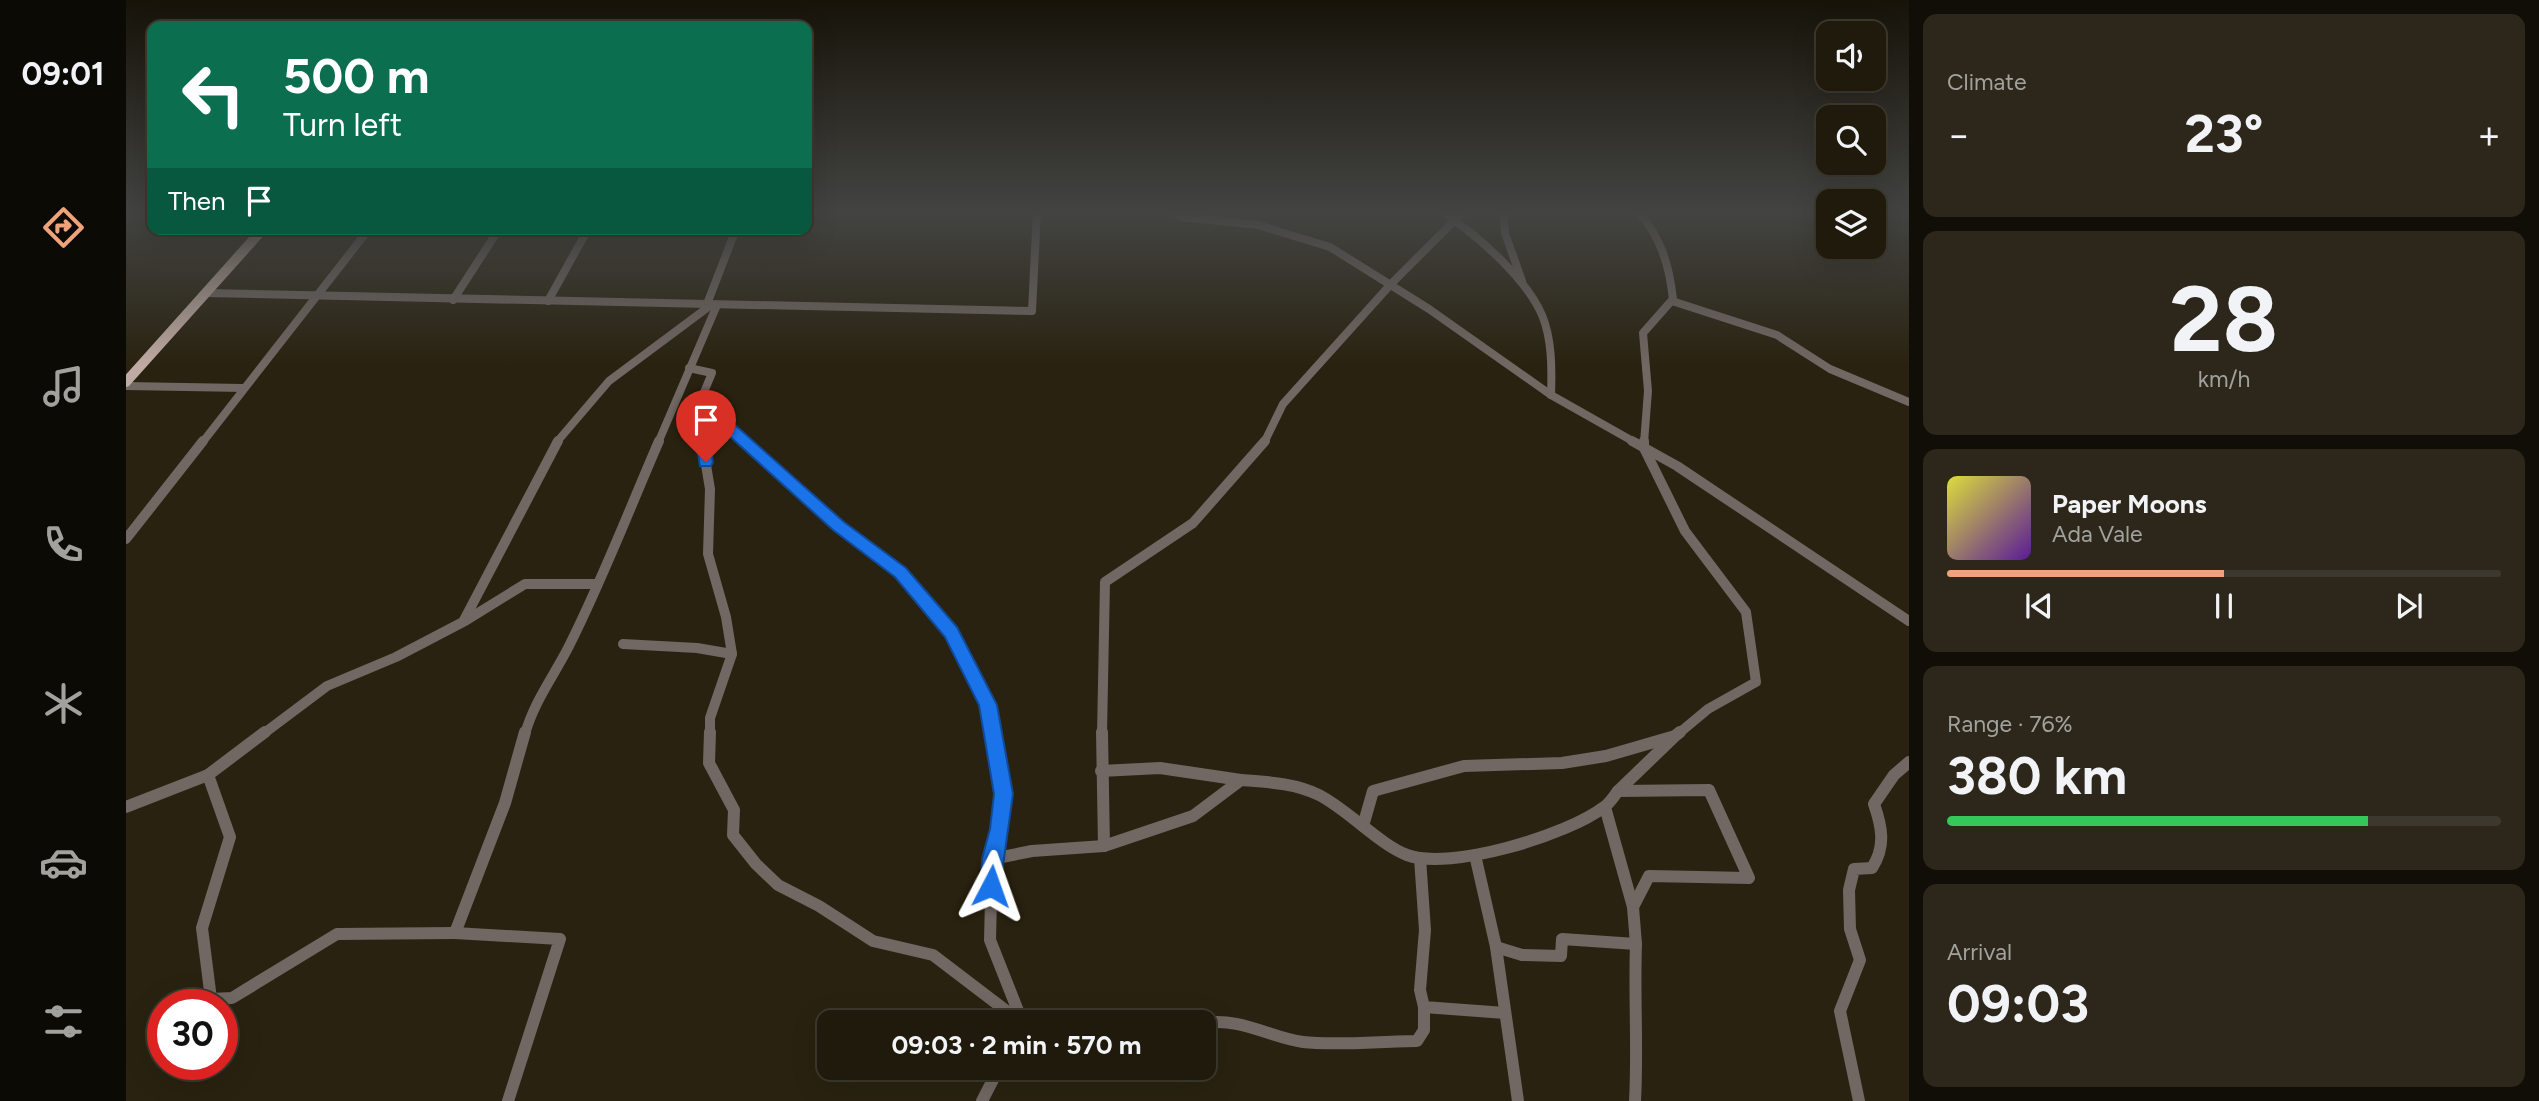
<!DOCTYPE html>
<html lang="en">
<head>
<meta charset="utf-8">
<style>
	body { margin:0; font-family:Figtree,sans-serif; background:#2c271a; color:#f1f3f6; height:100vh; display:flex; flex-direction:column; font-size:26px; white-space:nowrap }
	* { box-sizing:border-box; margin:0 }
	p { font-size:23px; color:#a1a19d }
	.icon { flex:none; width:38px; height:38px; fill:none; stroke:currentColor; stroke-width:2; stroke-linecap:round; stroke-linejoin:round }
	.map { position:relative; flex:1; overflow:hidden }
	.sheet { display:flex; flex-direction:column; gap:14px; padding:14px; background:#110e07; width:630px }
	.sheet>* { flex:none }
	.banner { position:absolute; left:21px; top:21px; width:665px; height:214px; border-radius:14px; box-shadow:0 7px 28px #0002,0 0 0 2px #3c382d; background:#0b6e4f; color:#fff; overflow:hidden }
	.fabs { position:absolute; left:1690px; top:21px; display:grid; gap:14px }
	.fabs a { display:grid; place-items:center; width:70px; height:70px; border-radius:14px; background:#1f1a0c; box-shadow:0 7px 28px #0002,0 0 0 2px #3c382d; font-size:35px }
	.speed { position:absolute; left:21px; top:989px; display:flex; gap:14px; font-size:35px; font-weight:700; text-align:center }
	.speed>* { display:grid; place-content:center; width:91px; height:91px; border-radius:50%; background:#1f1a0c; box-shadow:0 7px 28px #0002,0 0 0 2px #3c382d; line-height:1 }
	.speed .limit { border:10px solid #d22; background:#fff; color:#111 }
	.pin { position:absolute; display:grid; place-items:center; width:60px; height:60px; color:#fff; margin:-72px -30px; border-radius:50% 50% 50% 0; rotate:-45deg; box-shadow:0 0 7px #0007 }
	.pin .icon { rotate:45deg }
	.me { position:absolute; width:77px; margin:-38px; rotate:4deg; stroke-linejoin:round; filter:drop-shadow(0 0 5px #0008) }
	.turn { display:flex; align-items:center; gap:24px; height:147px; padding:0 21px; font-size:32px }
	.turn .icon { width:91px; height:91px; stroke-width:2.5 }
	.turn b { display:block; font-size:49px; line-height:60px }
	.then { display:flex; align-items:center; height:66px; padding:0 21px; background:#0003; gap:14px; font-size:26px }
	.big { font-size:52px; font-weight:700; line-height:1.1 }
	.sheet .card { flex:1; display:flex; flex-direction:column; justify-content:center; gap:10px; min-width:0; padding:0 24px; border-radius:14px; background:#2c271a }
	.sheet .dial { align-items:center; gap:0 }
	.dial b { font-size:91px; line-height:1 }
	.song { display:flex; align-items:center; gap:21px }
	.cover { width:84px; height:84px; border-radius:10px; background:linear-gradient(135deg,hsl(60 70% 55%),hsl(270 70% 35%)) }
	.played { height:7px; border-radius:4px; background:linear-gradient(90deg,#f0a27a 50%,#3c382d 50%) }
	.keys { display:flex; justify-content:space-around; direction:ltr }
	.heat { display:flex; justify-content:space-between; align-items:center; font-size:38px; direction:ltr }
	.charge { height:10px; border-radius:5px; background:linear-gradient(90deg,#34c759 76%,#3c382d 0) }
	.trip { position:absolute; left:691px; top:1010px; width:399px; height:70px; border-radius:14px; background:#1f1a0c; box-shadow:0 7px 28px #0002,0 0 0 2px #3c382d; font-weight:700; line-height:70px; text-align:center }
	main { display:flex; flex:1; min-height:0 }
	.menu { display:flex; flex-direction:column; width:126px; justify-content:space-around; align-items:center; background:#0c0a05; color:#a1a19d }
	.menu .icon { width:49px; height:49px }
	.menu .active { color:#f0a27a }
	.menu b { font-size:32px; color:#f1f3f6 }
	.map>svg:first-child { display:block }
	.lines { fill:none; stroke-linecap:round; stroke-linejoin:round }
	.minor-far2 { stroke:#716763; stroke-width:8 }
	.minor-far1 { stroke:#716763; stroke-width:10 }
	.minor { stroke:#716763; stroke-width:12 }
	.major { stroke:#bfaba3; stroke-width:10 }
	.route { fill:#1a73e8; stroke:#114b97; stroke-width:2 }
</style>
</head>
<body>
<main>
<nav class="menu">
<b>09:01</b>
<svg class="icon active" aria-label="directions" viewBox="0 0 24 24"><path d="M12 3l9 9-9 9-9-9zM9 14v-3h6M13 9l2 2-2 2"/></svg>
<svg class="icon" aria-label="music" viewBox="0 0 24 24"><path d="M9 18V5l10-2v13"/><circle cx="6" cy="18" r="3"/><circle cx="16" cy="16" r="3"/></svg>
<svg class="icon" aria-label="phone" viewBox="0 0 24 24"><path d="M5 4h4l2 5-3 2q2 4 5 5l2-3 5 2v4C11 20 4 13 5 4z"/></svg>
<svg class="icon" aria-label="climate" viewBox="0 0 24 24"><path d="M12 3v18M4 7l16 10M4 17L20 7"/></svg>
<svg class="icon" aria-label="car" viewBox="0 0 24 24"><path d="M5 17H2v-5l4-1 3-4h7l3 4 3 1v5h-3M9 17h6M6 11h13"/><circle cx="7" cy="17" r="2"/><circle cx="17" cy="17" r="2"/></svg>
<svg class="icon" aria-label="filters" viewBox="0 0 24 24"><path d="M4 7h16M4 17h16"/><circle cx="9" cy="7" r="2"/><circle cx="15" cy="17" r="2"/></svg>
</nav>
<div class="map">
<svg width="1783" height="1101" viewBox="0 0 1783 1101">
	<rect width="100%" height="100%" fill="#292210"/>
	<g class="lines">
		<g class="minor-far2">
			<polyline points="1047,211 1055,217 1132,225 1204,247 1303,309 1425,395 1510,443"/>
			<path d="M1316 211C1350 235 1399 276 1416 315 1426 339 1426 369 1425 395"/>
			<polyline points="1377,211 1379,233 1396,281"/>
			<path d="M1512 211C1535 238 1543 264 1547 299L1517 333 1522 391 1518 443"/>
			<polyline points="80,293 906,311 911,211"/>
			<polyline points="327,300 373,229"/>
			<polyline points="422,301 462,229"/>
			<polyline points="1546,301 1651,335 1704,369 1783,402"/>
			<polyline points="581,304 610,229"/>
			<polyline points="563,368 586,373 571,409 576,443"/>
			<polyline points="0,386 117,388"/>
			<polyline points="576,404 619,443"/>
			<polyline points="76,443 243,229"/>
			<polyline points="430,443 483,381 585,305"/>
			<polyline points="532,443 591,305"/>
			<polyline points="1138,443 1157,404 1265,284 1338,211"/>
		</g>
		<g class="minor-far1">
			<polyline points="576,441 584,489 582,554 600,617 606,654 584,718 584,734"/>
			<polyline points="617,441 712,526 775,572 825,632 862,705 867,734"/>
			<polyline points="1506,441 1551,466 1783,621"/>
			<polyline points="1518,441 1518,448 1559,531 1620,612 1630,682 1582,709 1552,734"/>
			<polyline points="0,539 77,441"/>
			<polyline points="339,621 399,584 471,584"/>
			<polyline points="497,644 571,648 606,654"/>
			<polyline points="137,734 201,686 270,657 337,622 432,441"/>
			<path d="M399 734C408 702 427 677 442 648 476 581 503 510 533 441"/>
			<polyline points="976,734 979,582 1067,523 1139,441"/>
		</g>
		<g class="minor">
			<polyline points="584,732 583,763 608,810 607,835 630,864 652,885 693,906 747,941 807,955 895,1022"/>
			<polyline points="867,732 877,794 874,829 866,859 864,940 896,1021"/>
			<polyline points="976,732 978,846"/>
			<polyline points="975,771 1034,768 1115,780"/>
			<polyline points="82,775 104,837 76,928 85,999 106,998 211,934 329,933"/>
			<polyline points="1492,791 1547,738"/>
			<polyline points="0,807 82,775 139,732"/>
			<polyline points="1237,826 1247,791 1338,766 1436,763 1480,756 1549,736 1554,732"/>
			<polyline points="1349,855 1370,947 1392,1101"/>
			<polyline points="1294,858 1299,930 1294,990 1298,1007 1379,1013"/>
			<path d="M866 859 906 851 978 846 1067 816 1115 780C1141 782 1169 783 1193 795 1221 809 1254 845 1281 855 1324 871 1442 835 1478 807 1484 803 1488 796 1492 791L1583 790 1623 878 1523 876 1507 907"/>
			<polyline points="1370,947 1396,955 1435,956 1436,939 1510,944 1507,907 1479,807"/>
			<path d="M1078 1023C1114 1017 1143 1037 1177 1042 1209 1046 1258 1041 1291 1041L1298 1030V1007"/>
			<polyline points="382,1101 434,939 329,933 379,803 399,732"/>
			<polyline points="856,1101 873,1068"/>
			<path d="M1509 1101C1512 1048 1508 997 1510 944"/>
			<path d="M1733 1101 1714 1011 1734 960 1724 929 1723 890 1728 869 1746 868C1760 846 1756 827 1748 804L1768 775 1783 762"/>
		</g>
		<polyline class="major" points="0,382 137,229"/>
	</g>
	<linearGradient id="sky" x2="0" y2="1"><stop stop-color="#171309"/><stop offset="0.58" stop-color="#434442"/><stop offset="1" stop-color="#434442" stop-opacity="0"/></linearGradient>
	<rect width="1783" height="366" fill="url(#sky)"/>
	<polygon class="route" points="576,399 581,400 718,522 780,568 831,627 871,705 887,794 873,894 865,896 858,894 855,886 856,859 864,829 868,794 853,705 819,637 769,577 707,530 579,414 587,462 585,466 574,466 564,410 571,400"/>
</svg>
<div class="fabs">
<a><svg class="icon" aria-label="sound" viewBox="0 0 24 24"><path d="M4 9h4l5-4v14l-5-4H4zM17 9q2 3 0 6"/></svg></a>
<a><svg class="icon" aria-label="search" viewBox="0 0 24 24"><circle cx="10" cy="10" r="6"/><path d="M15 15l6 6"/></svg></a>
<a><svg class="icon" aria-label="layers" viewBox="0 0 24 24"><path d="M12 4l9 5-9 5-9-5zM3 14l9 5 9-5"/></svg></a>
</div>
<div class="speed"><div class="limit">30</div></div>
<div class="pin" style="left:580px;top:462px;background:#d93025"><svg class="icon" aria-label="arrive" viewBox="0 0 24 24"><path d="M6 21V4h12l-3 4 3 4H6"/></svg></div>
<svg class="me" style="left:865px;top:886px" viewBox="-20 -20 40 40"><path d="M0-17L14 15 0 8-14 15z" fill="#1a73e8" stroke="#fff" stroke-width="4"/></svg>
<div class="trip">09:03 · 2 min · 570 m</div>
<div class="banner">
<div class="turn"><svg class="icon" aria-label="left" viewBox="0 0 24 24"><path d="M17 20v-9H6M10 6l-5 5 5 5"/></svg><div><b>500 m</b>Turn left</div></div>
<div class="then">Then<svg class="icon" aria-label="arrive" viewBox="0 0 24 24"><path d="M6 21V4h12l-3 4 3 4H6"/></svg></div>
</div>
</div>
<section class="sheet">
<div class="card"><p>Climate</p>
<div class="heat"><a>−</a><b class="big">23°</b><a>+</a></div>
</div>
<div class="card dial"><b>28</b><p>km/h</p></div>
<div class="card">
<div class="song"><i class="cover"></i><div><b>Paper Moons</b><p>Ada Vale</p></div></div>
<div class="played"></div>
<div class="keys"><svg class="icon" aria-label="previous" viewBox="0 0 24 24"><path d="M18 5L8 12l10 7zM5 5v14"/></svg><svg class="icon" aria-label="pause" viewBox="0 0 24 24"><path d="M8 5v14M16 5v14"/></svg><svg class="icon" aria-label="next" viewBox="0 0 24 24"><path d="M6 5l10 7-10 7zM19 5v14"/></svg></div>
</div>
<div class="card"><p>Range · 76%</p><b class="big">380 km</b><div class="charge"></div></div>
<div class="card"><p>Arrival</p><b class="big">09:03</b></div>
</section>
</main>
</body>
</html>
